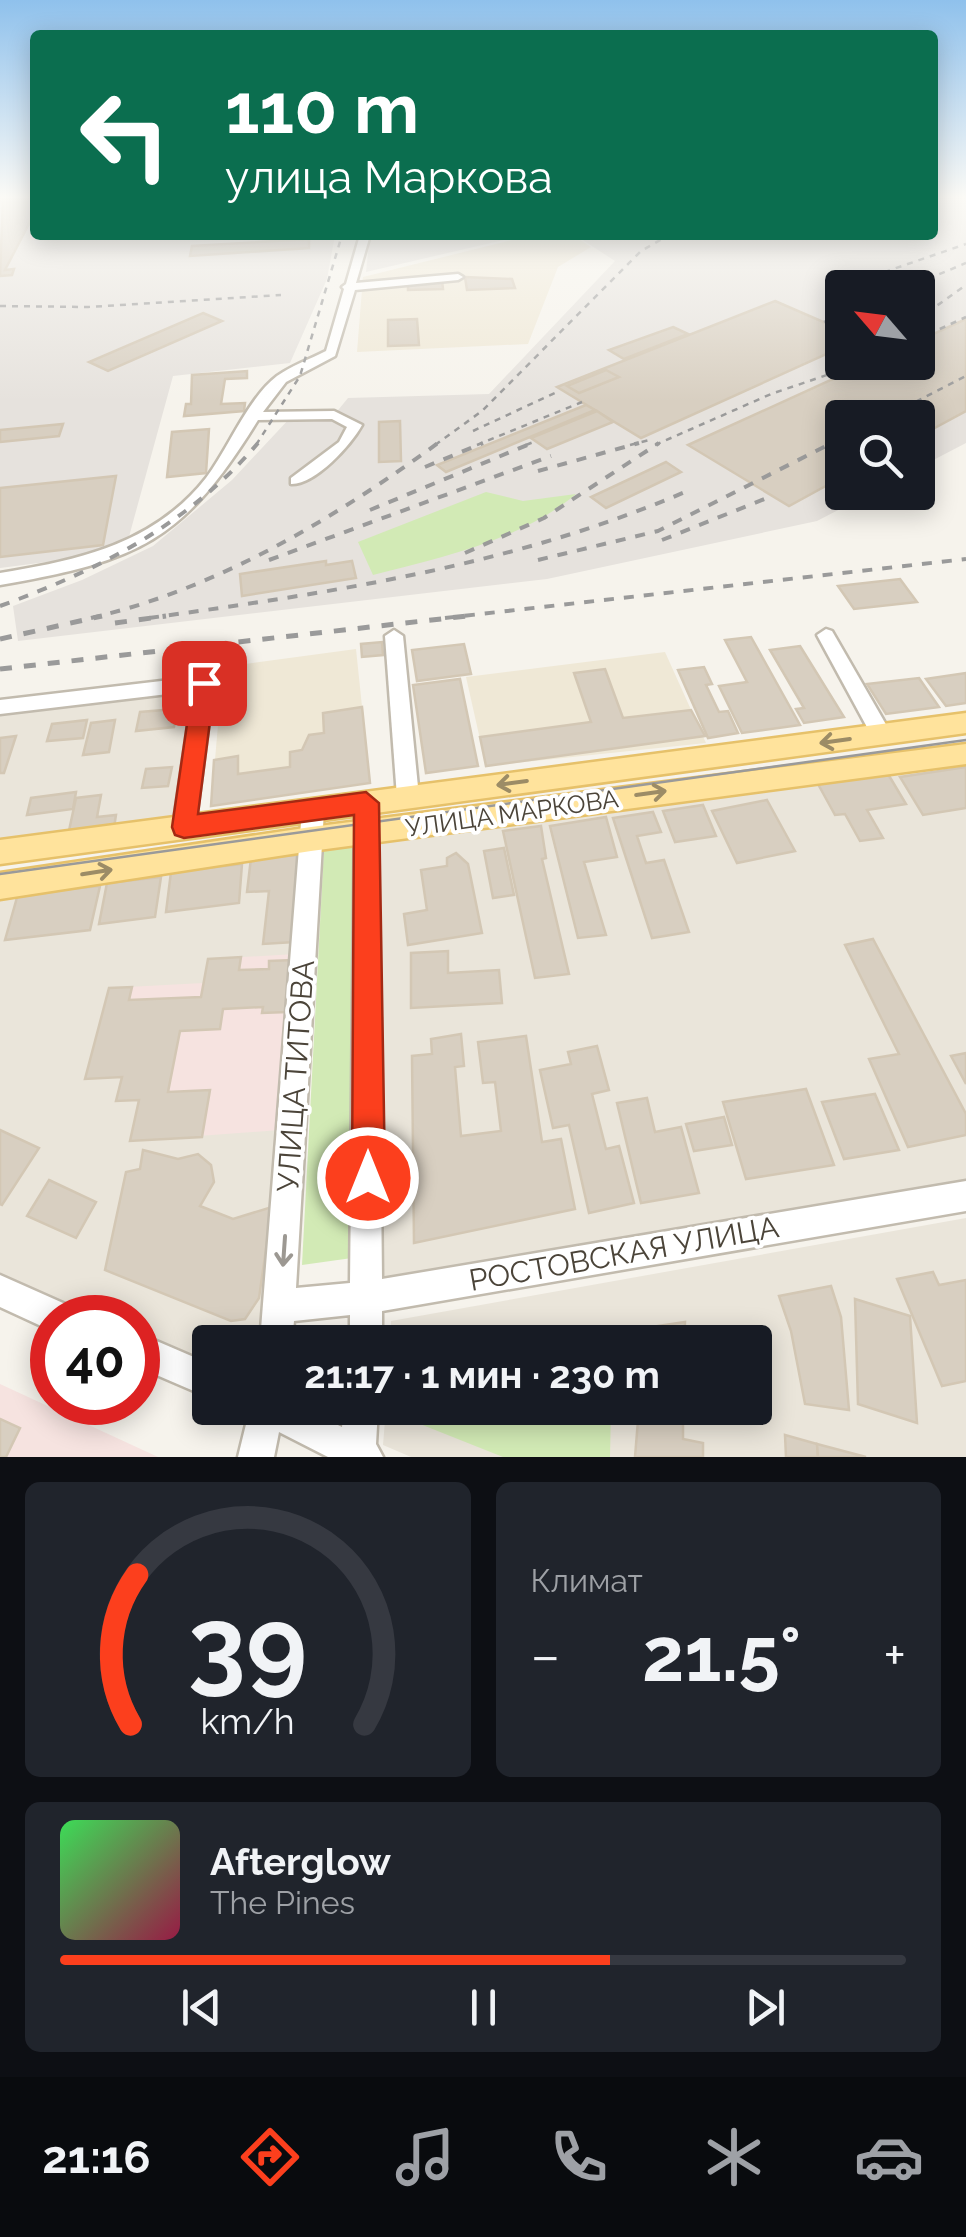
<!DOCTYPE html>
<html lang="ru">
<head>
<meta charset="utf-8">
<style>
	body { margin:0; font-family:Raleway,sans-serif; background:#20242c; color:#f1f3f6; height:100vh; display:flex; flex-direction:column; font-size:38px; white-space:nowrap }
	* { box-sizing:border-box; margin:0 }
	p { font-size:32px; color:#9ea1a6 }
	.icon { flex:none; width:55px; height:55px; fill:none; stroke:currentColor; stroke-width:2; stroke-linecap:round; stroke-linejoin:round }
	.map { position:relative; height:1457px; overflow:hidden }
	.panel { display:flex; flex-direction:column; gap:25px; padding:25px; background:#0d0f14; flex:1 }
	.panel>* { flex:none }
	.guide { position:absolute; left:30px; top:30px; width:908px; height:210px; border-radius:10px; box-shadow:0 5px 25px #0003; background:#0b6e4f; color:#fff; overflow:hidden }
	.needle { width:65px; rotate:298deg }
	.controls { position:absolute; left:825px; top:270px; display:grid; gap:20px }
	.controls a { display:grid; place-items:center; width:110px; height:110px; border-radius:10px; background:#171b24; box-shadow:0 5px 25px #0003; font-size:50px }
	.speed { position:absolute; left:30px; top:1295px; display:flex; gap:20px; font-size:50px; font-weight:700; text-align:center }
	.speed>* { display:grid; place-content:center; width:130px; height:130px; border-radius:50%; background:#171b24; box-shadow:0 5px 25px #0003; line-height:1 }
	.speed .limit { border:15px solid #d22; background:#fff; color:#111 }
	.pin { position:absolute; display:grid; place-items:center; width:85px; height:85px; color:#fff; margin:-42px; border-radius:20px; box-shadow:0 5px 15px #0006 }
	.me { position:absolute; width:110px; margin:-55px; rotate:0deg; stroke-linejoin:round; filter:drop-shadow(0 0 8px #0008) }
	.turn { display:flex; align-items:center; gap:35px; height:210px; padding:0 30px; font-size:45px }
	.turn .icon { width:130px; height:130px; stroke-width:2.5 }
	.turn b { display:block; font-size:70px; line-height:85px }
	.big { font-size:75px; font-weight:700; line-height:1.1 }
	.panel .widget { flex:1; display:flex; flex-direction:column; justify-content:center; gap:15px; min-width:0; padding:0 35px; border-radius:15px; background:#20242c }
	.panel .dial { align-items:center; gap:0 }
	.dial svg { height:260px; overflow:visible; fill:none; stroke:#363941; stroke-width:7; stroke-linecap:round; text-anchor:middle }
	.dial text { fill:#f1f3f6; stroke:none }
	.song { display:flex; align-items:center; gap:30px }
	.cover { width:120px; height:120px; border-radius:15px; background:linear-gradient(135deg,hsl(130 70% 55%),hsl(340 70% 35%)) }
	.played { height:10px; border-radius:5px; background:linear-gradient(90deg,#fc3f1d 65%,#363941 65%) }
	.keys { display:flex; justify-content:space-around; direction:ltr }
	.heat { display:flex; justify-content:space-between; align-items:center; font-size:55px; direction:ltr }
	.panel .tiles { flex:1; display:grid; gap:25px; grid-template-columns:1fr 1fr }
	.widget:last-child { grid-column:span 2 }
	.trip { position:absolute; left:192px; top:1325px; width:580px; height:100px; border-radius:10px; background:#171b24; box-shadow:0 5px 25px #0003; font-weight:700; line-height:100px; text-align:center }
	.tab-bar { display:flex; height:160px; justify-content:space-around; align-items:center; background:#090b0e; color:#9ea1a6 }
	.tab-bar .icon { width:70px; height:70px }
	.tab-bar .on { color:#fc3f1d }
	.tab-bar b { font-size:45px; color:#f1f3f6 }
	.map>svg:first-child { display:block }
	.residential { fill:#eae5da }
	.industrial { fill:#e6e2dd; fill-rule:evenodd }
	.education { fill:#efe8d6 }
	.medical { fill:#f6e3e0 }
	.green { fill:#d2eab5 }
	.building { fill:#d8cfc1; stroke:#d3c7b4; stroke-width:2.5 }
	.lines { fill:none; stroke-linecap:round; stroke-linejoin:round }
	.minor-casing { stroke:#c2bbae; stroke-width:5 }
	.major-casing { stroke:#e6c16a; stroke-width:5 }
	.minor { fill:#fff; fill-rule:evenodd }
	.major { fill:#ffe39c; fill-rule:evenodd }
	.tram { stroke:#9a9a9a; stroke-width:2.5 }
	.rail-far2 { stroke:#9a9a9a; stroke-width:2.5; stroke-dasharray:6 6; stroke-linecap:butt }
	.rail-far1 { stroke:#9a9a9a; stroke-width:4; stroke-dasharray:10 10; stroke-linecap:butt }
	.rail { stroke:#9a9a9a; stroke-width:5; stroke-dasharray:12 12; stroke-linecap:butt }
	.oneway { stroke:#9c8c66 }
	.oneway2 { stroke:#9c9892 }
	.route { fill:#fc3f1d; stroke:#a42913; stroke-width:2.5 }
	.labels { text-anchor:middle; stroke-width:8; stroke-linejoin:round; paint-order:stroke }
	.street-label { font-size:25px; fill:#4b4439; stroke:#fff }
	.near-street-label { font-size:30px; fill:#4b4439; stroke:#fff }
</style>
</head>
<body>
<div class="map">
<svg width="966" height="1457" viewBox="0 0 966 1457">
	<rect width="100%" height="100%" fill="#f6f3ec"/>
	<g class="residential">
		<polygon points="204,683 184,827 0,852 0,707"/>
		<polygon points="966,762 966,1181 382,1281 377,839"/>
		<polygon points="311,839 276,1342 210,1342 210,1381 138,1350 138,1318 61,1317 0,1291 0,886"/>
		<polygon points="966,1218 966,1457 411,1457 383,1445 386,1408 755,1408 755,1342 390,1342 391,1321"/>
	</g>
	<g class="industrial">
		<polygon points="0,198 35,198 35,235 335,235 327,279 290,363 173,376 127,544 93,556 0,568"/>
		<path d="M933 198H966V443L918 468V418H842V492L871 493 817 521 547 579 18 641 13 606 82 580 153 546 232 480 290 418 330 420 348 398 489 394 615 261 575 235H932ZM842 288H918V362H842Z"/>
		<polygon points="370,235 525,235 366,272"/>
	</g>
	<g class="education">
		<polygon points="532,235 573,235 591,247 558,267 528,344 357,352 363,277"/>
		<polygon points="356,649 370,783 211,806 223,667"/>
		<polygon points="665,652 706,743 486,766 466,677"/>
	</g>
	<g class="medical">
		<polygon points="296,954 280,1130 130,1141 139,1101 116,1101 121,1077 85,1079 109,988 203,983 208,959"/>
		<polygon points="0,1384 158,1457 0,1457"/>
	</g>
	<g class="green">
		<path d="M486 492 523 501 576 494C522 540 440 558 373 575L358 542Z"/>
		<polygon points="360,843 352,1258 302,1265 324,848"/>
		<polygon points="417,1408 611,1408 610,1457 503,1457 415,1422"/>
	</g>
	<g class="building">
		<polygon points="3,198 35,198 35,212 5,270 14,269 12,275 0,276"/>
		<polygon points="309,239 309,248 190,256 192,246"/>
		<polygon points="465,277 512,279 515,288 467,290"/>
		<polygon points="442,280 443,289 408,290 408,281"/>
		<polygon points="775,301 842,330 842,347 641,438 557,387"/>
		<polygon points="203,313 222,321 108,371 89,362"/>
		<polygon points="417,319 419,345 388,346 388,320"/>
		<polygon points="966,319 966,411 918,437 918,418 842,418 842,477 789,506 688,445 870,362 918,362 918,341"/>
		<polygon points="673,327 688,334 624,359 609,350"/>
		<polygon points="606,370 619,377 579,393 567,386"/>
		<polygon points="247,371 247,378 225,379 221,404 245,403 244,411 184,416 186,404 191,404 192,375"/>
		<polygon points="586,405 595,410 446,472 437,465"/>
		<polygon points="597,411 613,422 547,449 531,438"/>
		<polygon points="400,421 401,461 379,462 379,422"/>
		<polygon points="63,424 59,436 0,442 0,430"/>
		<polygon points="209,429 206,473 167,477 172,432"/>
		<polygon points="666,462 681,472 606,508 591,497"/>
		<polygon points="116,476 103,545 0,557 0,488"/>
		<polygon points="326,561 326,565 352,561 356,578 242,596 240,574"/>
		<polygon points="900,579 917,602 854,609 838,586"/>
		<polygon points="751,637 800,725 742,733 719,686 747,682 725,640"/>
		<polygon points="382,642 383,655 362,657 361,644"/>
		<polygon points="464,644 471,674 417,681 412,650"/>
		<polygon points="800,646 844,717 804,723 796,709 804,708 770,650"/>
		<polygon points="704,667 712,684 706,685 719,712 728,711 738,733 708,738 678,670"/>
		<polygon points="605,669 623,718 691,710 705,736 486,766 480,737 591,722 574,673"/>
		<polygon points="966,673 966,703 946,706 926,679"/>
		<polygon points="919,678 939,707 886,714 867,684"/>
		<polygon points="460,679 478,766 426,773 413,685"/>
		<polygon points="362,707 370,783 211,806 214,760 238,756 238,774 290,767 290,752 302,750 309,735 324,733 323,713"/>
		<polygon points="177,709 174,727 136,731 140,712"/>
		<polygon points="87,720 83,738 47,741 52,724"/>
		<polygon points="115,720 109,752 83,755 91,723"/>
		<polygon points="16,736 4,773 0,773 0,738"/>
		<polygon points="172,767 168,786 142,788 146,769"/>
		<polygon points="966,767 966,808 923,815 900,777"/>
		<polygon points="888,774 906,804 867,810 883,838 860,841 845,814 835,815 818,784"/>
		<polygon points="76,792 73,809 27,815 31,798"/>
		<polygon points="101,795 97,817 116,815 113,834 67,840 76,798"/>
		<polygon points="767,800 795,851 737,863 712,811"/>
		<polygon points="703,805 716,836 675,842 663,811"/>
		<polygon points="653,812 661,832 637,836 646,863 664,860 689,932 652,938 613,818"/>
		<polygon points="606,817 617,857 584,862 606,935 578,938 550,826"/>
		<polygon points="541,826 546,858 542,859 569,974 535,978 503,831"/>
		<polygon points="504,848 514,895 493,898 484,851"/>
		<polygon points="456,853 468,864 482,933 408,945 404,914 427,910 421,870 447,866 447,858"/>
		<polygon points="302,855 294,942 263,944 269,891 247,892 251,858"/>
		<polygon points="242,864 239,903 166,912 171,872"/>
		<polygon points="161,877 155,917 99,924 107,883"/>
		<polygon points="100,886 90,930 5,940 18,894"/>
		<polygon points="873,939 966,1114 966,1135 908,1147 869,1059 899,1054 845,945"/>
		<polygon points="448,951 448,973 499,970 502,1003 411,1008 411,953"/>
		<polygon points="241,957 239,970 269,969 269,961 293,960 287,1012 262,1013 263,1007 223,1009 220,1029 180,1031 168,1092 210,1090 202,1137 130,1141 139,1100 116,1101 122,1077 85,1079 109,988 132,987 129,1000 201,997 208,959"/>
		<polygon points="461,1034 464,1066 455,1067 461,1136 501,1131 495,1082 483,1083 478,1042 526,1036 542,1142 561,1139 575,1209 414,1243 412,1056 432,1054 431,1039"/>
		<polygon points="597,1046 609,1090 592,1094 606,1149 619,1146 634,1203 589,1213 569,1125 553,1128 540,1070 571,1064 568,1052"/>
		<polygon points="966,1053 966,1084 951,1056"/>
		<polygon points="806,1089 834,1165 746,1179 723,1102"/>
		<polygon points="875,1094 899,1150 844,1159 822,1102"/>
		<polygon points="647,1098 655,1132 681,1127 699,1193 641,1203 617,1103"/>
		<polygon points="724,1117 732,1145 694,1151 686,1124"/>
		<polygon points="0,1130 39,1148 2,1205 0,1204"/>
		<polygon points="143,1150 178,1159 198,1154 211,1165 214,1182 200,1206 233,1219 272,1207 259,1298 245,1319 231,1321 105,1270 126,1172 140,1169"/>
		<polygon points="49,1180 96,1202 76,1238 27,1216"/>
		<polygon points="933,1272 939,1285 966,1280 966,1381 942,1386 897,1279"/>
		<polygon points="831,1286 841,1317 849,1410 805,1404 791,1331 779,1296"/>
		<polygon points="855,1299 910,1316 917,1423 858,1404"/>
		<polygon points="685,1322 684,1342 643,1342 644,1328"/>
		<polygon points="639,1408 683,1408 683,1439 703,1443 703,1457 635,1457"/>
		<polygon points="0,1419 20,1428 6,1457 0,1457"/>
		<polygon points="785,1435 817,1444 818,1457 786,1457"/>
		<polygon points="817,1444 866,1457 818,1457"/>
	</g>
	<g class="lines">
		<g class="minor-casing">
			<g id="minor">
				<path d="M360 235H370L356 283 458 274 463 277 458 280 355 290 335 356 286 382 263 412 334 411 362 425C351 445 315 485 291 484V478L339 442 347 427 332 419 258 420C183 542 138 561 0 585V573C79 560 154 544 206 478 228 449 248 398 277 376 291 366 310 359 326 351L344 289 342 287 346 284Z"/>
				<polygon points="826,629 832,631 888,728 891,734 888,740 874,740 817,635"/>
				<polygon points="394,630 403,636 419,797 416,803 408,806 400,803 397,797 385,636"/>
				<polygon points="204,676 214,683 195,827 192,834 184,836 176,834 173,827 193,691 0,714 0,700"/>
				<polygon points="366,794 374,797 377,803 382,1279 966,1181 966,1211 382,1311 382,1342 350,1342 350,1315 294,1321 292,1342 260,1342 302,810 305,804 313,801 321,804 324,810 296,1288 350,1283 355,803 358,797"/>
				<polygon points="0,1275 72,1307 77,1318 52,1318 52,1331 0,1307"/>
				<polygon points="138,1333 210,1364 210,1398 138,1367"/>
				<polygon points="250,1408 303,1408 342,1427 344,1408 378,1408 376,1444 383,1457 328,1457 279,1432 274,1457 238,1457"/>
			</g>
		</g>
		<g class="major-casing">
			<g id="major">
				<polygon points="966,713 966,733 0,864 0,840"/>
				<polygon points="966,744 966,764 311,851 0,899 0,873 311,827"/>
			</g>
		</g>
		<use href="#minor" class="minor"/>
		<use href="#major" class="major"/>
		<polyline class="tram" points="0,874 966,740"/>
		<g class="rail-far2">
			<polyline points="873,276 966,244"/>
			<polyline points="906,288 966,263"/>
			<polyline points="0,306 88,307 281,295"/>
			<polyline points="918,319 966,285"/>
			<polyline points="824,322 842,314"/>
			<polyline points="918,339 966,317"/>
			<polyline points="884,418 966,376"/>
			<polyline points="473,431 559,391"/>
			<polyline points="256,445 300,376 342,235"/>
			<polyline points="435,445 482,411 641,251 669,235"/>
			<polyline points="477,445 582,402"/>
			<polyline points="526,445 536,441"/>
			<polyline points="630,445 649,440"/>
			<polyline points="655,445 771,394 865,362"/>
			<polyline points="828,445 842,438"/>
		</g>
		<g class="rail-far1">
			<polyline points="425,467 483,443"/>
			<polyline points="538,471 639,443"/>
			<polyline points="370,510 532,443"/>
			<polyline points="662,540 772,496"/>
			<polyline points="465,553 544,518 659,443"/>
			<polyline points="269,560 551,456"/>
			<polyline points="538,560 658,531 832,443"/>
			<path d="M0 606C99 570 189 524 258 443"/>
			<path d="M91 618C217 589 335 518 438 443"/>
			<path d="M149 618C336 592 517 565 692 489"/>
			<polyline points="445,618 966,559"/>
		</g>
		<g class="rail">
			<polyline points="115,623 166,616"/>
			<polyline points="0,639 102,616"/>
			<polyline points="0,669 467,616"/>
		</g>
	</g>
	<defs><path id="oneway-shaft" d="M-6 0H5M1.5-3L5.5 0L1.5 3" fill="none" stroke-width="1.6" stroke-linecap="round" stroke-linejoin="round" transform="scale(2.5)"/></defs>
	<g class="oneway">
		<use href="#oneway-shaft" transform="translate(835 741) rotate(172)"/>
		<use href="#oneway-shaft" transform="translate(512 783) rotate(172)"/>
		<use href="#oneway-shaft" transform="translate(651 793) rotate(-8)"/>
		<use href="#oneway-shaft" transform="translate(97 872) rotate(-9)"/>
	</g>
	<use class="oneway2" href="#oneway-shaft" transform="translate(284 1251) rotate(94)"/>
	<linearGradient id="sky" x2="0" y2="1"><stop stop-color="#8fc1ec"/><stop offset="0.49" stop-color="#fbfaf6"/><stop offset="1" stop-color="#fbfaf6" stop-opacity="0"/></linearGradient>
	<rect width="966" height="402" fill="url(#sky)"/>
	<polygon class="route" points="204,675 215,683 198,814 366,792 379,803 385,1178 380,1190 368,1195 357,1190 352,1178 354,815 184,838 175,835 172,827 193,683"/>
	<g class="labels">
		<g class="street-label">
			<text transform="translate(512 813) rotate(-8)" y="9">УЛИЦА МАРКОВА</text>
		</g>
		<g class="near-street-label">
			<text transform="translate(296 1076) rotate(-86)" y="10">УЛИЦА ТИТОВА</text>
			<text transform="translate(624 1254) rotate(-10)" y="10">РОСТОВСКАЯ УЛИЦА</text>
		</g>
	</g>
</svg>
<div class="controls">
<a><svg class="needle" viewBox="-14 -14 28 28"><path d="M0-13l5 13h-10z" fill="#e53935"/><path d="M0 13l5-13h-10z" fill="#9ea1a6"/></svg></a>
<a><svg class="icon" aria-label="search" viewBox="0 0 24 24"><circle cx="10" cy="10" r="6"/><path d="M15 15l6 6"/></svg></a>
</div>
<div class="speed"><div class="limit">40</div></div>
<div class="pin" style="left:204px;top:683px;background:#d93025"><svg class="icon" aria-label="arrive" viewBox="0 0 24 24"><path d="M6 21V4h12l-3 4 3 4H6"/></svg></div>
<svg class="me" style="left:368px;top:1178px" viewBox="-20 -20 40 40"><circle r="17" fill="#fc3f1d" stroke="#fff" stroke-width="3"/><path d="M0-11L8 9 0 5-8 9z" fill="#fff"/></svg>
<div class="trip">21:17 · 1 мин · 230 m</div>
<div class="guide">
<div class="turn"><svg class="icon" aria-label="left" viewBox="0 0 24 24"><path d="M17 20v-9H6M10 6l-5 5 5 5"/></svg><div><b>110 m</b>улица Маркова</div></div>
</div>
</div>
<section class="panel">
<div class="tiles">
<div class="widget dial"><svg viewBox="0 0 100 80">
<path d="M14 69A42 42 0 1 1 86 69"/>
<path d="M14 69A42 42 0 0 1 16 23" stroke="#fc3f1d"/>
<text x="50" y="56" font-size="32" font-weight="700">39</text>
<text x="50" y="72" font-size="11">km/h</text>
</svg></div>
<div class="widget"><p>Климат</p>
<div class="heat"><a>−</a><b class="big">21.5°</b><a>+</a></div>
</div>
<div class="widget">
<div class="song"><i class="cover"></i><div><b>Afterglow</b><p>The Pines</p></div></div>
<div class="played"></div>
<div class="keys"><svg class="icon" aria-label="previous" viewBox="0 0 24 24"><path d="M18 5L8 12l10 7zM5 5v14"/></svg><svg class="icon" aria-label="pause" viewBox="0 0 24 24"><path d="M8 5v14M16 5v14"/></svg><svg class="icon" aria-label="next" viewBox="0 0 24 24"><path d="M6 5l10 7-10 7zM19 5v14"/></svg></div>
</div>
</div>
</section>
<nav class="tab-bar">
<b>21:16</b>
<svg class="icon on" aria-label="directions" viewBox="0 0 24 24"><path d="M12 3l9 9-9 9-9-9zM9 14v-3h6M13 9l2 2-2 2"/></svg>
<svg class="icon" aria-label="music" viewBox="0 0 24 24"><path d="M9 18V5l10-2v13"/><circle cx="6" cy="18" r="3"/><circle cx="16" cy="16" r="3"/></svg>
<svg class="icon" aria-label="phone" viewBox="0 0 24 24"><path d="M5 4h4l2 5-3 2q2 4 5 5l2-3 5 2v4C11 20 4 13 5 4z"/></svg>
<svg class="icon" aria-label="climate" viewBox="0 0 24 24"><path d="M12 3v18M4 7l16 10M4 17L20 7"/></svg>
<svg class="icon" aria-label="car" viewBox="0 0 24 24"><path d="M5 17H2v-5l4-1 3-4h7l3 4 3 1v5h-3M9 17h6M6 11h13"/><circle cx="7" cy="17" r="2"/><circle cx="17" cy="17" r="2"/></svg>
</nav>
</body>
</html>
